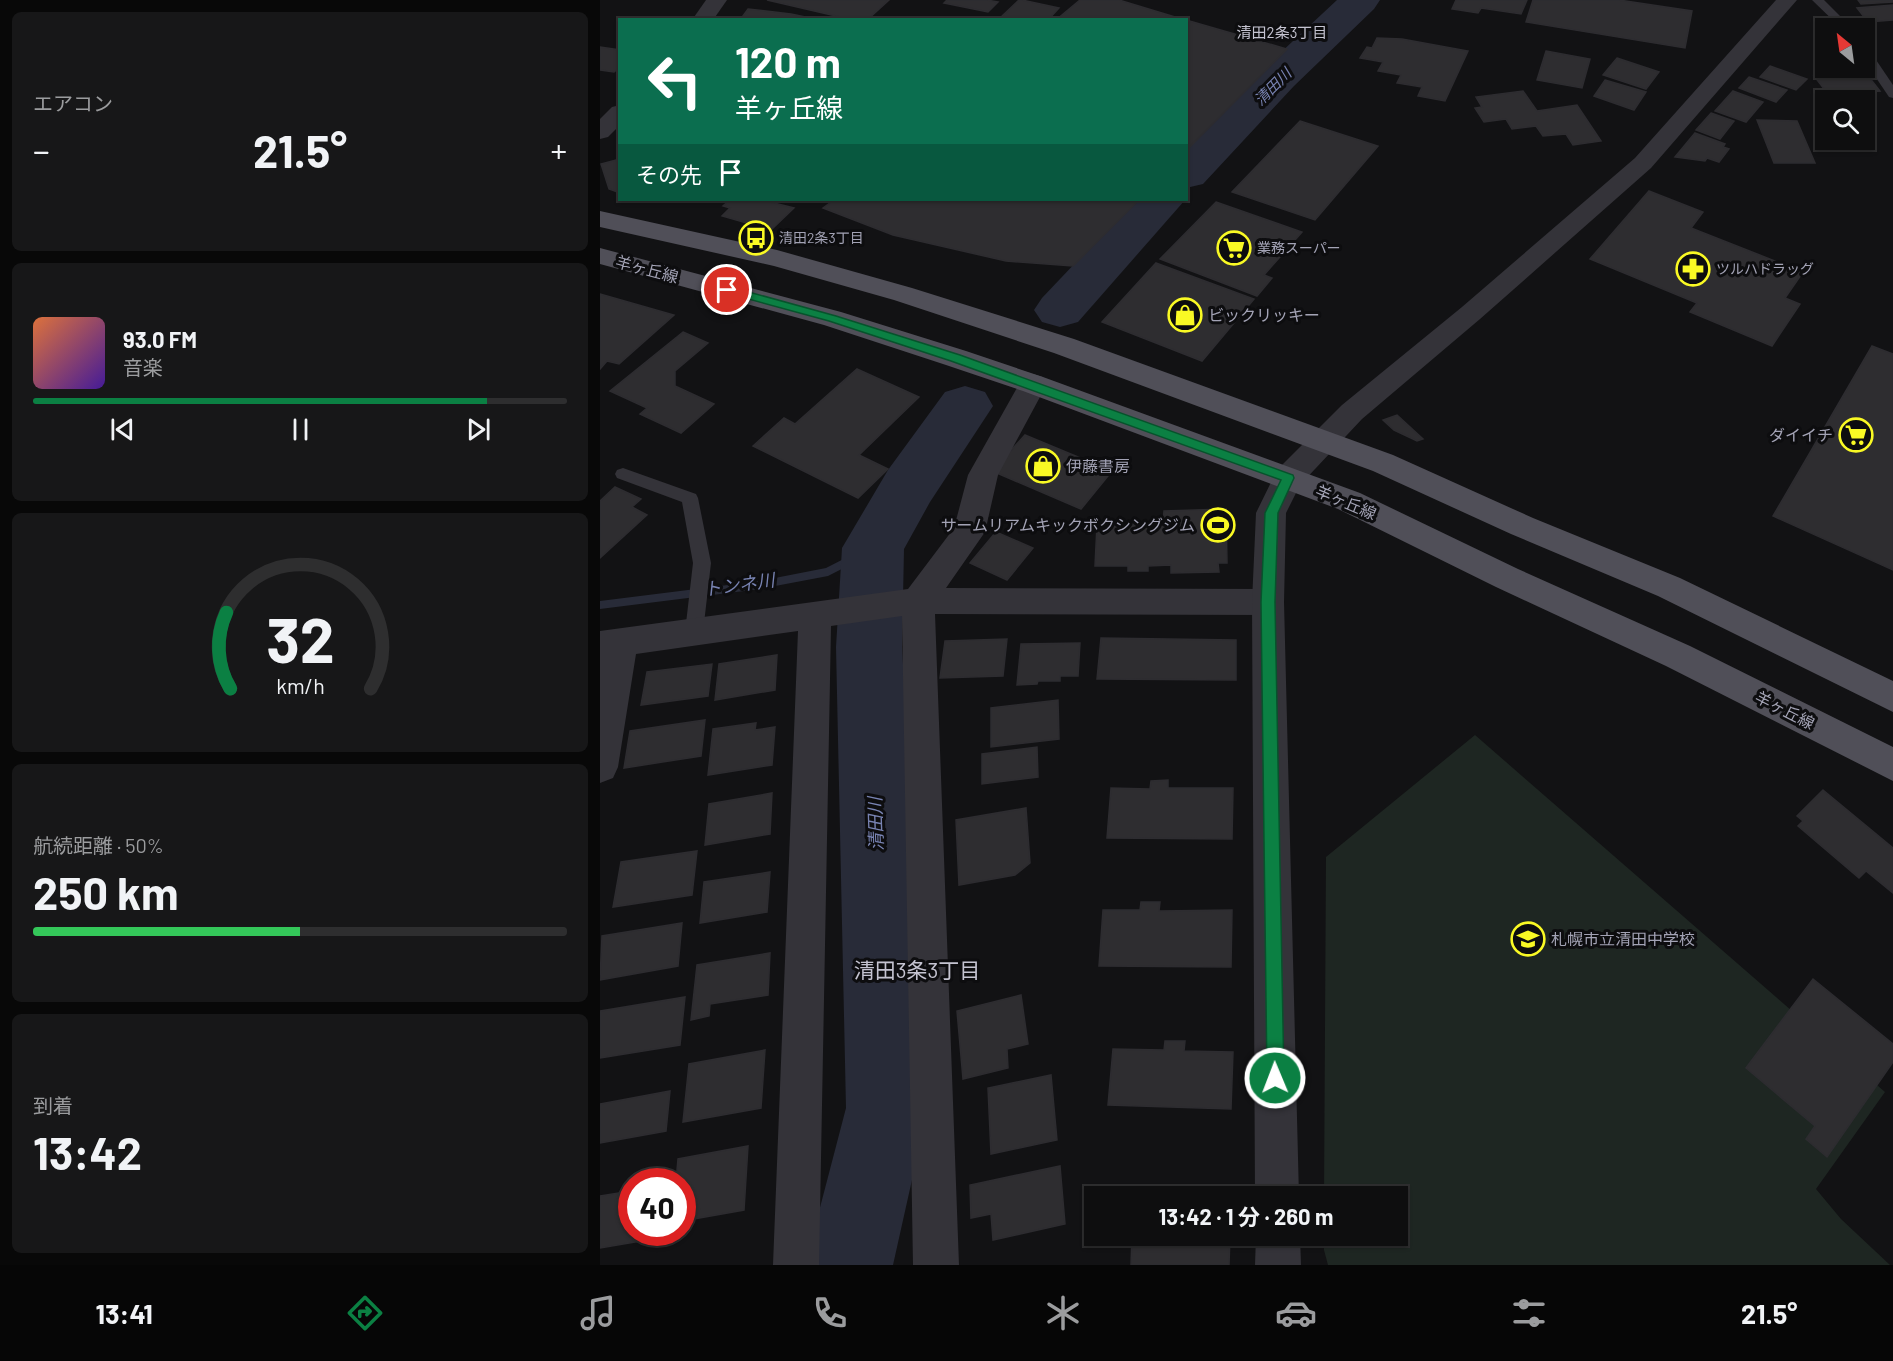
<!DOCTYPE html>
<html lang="ja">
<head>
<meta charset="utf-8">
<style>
	body { margin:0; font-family:Barlow,"Noto Sans JP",sans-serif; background:#171718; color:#f1f3f6; height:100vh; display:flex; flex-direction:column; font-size:22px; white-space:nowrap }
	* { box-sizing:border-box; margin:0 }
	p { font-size:20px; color:#9b9c9e }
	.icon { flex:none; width:33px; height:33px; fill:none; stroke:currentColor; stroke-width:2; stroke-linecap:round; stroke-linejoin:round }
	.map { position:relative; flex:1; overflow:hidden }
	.side { display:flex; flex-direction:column; gap:12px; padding:12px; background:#080808; width:600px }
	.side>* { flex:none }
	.top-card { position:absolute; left:18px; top:18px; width:570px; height:183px; border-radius:0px; box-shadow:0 2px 4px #0004,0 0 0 2px #2e2e2f; background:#0b6e4f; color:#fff; overflow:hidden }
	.needle { width:39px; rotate:331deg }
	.fabs { position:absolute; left:1215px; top:18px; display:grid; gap:12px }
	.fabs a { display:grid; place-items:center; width:60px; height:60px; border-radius:0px; background:#0e0e0f; box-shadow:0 2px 4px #0004,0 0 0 2px #2e2e2f; font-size:30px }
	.speed { position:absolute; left:18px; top:1168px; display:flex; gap:12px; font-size:30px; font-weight:700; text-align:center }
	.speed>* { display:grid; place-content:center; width:78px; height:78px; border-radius:50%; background:#0e0e0f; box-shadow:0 2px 4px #0004,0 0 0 2px #2e2e2f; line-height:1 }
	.speed .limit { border:9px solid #d22; background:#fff; color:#111 }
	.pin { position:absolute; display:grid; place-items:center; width:51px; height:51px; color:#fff; margin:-26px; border:3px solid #fff; border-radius:50%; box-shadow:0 2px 6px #0007 }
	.me { position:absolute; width:66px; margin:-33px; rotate:359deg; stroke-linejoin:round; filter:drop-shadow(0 0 4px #0008) }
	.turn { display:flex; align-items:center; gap:21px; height:126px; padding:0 18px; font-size:27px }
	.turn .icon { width:78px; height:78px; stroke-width:2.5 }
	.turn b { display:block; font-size:42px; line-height:51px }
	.then { display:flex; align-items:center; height:57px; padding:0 18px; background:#0003; gap:12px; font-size:22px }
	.big { font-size:45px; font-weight:700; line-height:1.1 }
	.side .tile { flex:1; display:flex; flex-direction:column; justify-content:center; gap:9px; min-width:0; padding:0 21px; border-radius:9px; background:#171718 }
	.side .dial { align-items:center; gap:0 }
	.dial svg { height:156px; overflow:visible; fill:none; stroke:#2e2e2f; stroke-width:7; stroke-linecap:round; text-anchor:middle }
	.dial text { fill:#f1f3f6; stroke:none }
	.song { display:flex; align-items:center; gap:18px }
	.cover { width:72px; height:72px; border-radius:9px; background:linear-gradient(135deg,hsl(20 70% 55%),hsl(260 70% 35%)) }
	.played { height:6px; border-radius:3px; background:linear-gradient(90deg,#0b8043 85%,#2e2e2f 85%) }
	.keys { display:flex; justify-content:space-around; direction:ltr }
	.heat { display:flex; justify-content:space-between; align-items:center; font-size:33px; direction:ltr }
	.charge { height:9px; border-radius:4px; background:linear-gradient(90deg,#34c759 50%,#2e2e2f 0) }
	.trip { position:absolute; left:484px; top:1186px; width:324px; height:60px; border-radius:0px; background:#0e0e0f; box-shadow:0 2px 4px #0004,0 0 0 2px #2e2e2f; font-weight:700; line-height:60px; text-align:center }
	.tab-bar { display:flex; height:96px; justify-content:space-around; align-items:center; background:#060606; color:#9b9c9e }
	.tab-bar .icon { width:42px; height:42px }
	.tab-bar .active { color:#0b8043 }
	.tab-bar b { font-size:27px; color:#f1f3f6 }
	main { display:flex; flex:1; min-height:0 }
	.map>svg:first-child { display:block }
	.green { fill:#1e2622 }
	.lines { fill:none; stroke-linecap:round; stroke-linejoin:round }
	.stream { fill:#282b38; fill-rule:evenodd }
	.river { fill:#282b38; fill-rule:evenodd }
	.building { fill:#2e2d30; stroke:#2d2c30; stroke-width:1.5 }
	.service { fill:#343339; fill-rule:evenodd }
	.minor { fill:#343339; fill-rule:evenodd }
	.tertiary { fill:#343339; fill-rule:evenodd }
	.primary { fill:#504f58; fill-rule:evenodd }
	.route { fill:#0b8043; stroke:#07532c; stroke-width:1.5 }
	.labels { text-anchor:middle; stroke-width:6; stroke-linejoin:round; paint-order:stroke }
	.far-poi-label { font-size:14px; fill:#a3a3b5; stroke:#0d0d0f; text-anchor:start }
	.far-neighbourhood-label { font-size:15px; fill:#c5c4d1; stroke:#0d0d0f }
	.far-water-label { font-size:15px; font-style:italic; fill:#7883b2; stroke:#0d0d0f }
	.street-label { font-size:16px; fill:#a3a3b5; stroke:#0d0d0f }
	.poi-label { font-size:16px; fill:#a3a3b5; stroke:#0d0d0f; text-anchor:start }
	.water-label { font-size:18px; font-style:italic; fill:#7883b2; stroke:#0d0d0f }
	.near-neighbourhood-label { font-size:21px; fill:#c5c4d1; stroke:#0d0d0f }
</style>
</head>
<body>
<main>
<section class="side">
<div class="tile"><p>エアコン</p>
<div class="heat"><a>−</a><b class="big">21.5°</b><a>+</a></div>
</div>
<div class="tile">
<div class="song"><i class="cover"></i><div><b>93.0 FM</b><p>音楽</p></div></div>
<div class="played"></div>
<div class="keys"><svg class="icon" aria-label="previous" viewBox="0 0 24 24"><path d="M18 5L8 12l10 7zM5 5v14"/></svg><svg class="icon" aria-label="pause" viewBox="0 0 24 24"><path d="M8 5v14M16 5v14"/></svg><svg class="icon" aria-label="next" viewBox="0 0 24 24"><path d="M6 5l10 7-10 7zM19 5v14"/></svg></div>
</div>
<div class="tile dial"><svg viewBox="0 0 100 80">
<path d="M14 69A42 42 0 1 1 86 69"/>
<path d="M14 69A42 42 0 0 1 12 30" stroke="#0b8043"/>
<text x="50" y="56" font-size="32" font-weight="700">32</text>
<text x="50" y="72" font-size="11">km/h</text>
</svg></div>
<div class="tile"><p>航続距離 · 50%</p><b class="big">250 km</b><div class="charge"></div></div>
<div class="tile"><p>到着</p><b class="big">13:42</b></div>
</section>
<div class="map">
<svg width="1293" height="1265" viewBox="0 0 1293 1265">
	<rect width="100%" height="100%" fill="#121214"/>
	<polygon class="green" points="875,735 1285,1092 1216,1189 1241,1219 1290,1265 728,1265 724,1250 724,1236 798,1236 798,1197 724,1197 726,857"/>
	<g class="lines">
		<polygon class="stream" points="273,544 278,548 277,551 228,576 160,589 0,609 0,601 160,581 226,568"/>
		<g class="river">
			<polygon points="737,0 780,0 774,9 694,86 603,184 586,188 586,147 664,68"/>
			<polygon points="535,200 585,200 478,322 460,327 442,322 434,310 442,298"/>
			<polygon points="365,386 385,392 393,406 330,502 304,549 302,647 328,1108 293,1265 205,1265 246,1108 236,647 242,548 288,470 345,392"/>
		</g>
	</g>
	<g class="building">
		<polygon points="167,0 289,0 267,20 253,20"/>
		<polygon points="347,0 387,0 398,2 388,12 344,3"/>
		<polygon points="419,0 422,0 459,8 448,20 414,20 401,17"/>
		<polygon points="480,0 519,0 585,20 456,20"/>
		<polygon points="856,0 927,0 921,14 881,8 878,13 852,9"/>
		<polygon points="933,0 1019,0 1092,11 1085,48 926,22"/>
		<polygon points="1258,0 1293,0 1293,2 1261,4"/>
		<polygon points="1293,5 1293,20 1268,22 1257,8"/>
		<polygon points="148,9 191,14 220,20 140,20"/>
		<polygon points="586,20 687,49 586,151"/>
		<polygon points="777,38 802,39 868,51 845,101 818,96 822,87 797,83 801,75 778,71 783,62 760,58 767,47 772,48"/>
		<polygon points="0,47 20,50 20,67 14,72 0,70"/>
		<polygon points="946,51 990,59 982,88 937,80"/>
		<polygon points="1017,58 1059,72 1046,89 1003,75"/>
		<polygon points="1170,66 1207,79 1196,90 1160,77"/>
		<polygon points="1265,72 1280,91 1267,92 1270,95 1246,97 1243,93 1228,94 1214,76"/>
		<polygon points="1149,77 1187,90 1176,102 1139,88"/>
		<polygon points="1005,80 1046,92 1034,110 994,96"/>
		<polygon points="923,91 937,111 977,105 1001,141 973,145 966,134 943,136 936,126 912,129 906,119 884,122 875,108 882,107 876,97"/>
		<polygon points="1133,91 1163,102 1146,122 1115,111"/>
		<polygon points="1111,113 1134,121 1120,139 1096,130"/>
		<polygon points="1157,120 1197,121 1215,163 1174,163"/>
		<polygon points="700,121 778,146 715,220 632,192"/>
		<polygon points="1095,133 1125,144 1123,147 1129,149 1119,162 1107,158 1105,161 1075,157"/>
		<polygon points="20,159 20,193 9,189 1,164"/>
		<polygon points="1049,191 1103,212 1091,228 1203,272 1185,298 1200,304 1172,346 1090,312 1097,303 990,259"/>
		<polygon points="130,200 162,200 194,208 171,230 122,216 130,208 123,206"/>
		<polygon points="234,200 539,200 473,266 406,261 293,235 223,208"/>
		<polygon points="616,202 702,232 664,275 672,278 657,296 560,259"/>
		<polygon points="556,263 654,299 602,361 502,322"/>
		<polygon points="0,294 74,315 19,364 7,361 0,369"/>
		<polygon points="83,332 108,343 75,371 75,386 114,404 81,433 40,414 47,408 10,391"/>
		<polygon points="1272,346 1293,354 1293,570 1173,516"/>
		<polygon points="257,369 319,397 259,455 288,469 258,498 153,446 184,418 195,424"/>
		<polygon points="797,415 823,439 817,441 794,430 783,420"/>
		<polygon points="425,435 512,471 481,509 392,471"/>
		<polygon points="15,487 41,499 32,507 47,515 0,558 0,501"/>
		<polygon points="626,509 627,563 618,563 619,572 571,573 571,565 548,566 548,571 528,571 528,566 495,566 497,525 563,523 564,511"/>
		<polygon points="396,532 433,548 407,580 370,563"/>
		<polygon points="501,638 636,640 636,680 497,679"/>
		<polygon points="407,639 403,676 340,678 345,641"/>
		<polygon points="480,643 478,676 460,676 460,681 438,681 437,684 417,685 421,644"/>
		<polygon points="177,655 175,690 115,700 119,664"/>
		<polygon points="112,664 108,696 41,705 47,672"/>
		<polygon points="458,700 459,739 391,747 391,708"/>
		<polygon points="105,720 101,756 24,768 30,731"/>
		<polygon points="156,723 155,730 175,727 172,765 108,775 113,729"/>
		<polygon points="437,747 438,777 382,784 382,754"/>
		<polygon points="568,780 568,788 633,788 632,839 507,838 511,788 550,789 551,781"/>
		<polygon points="1223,790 1293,848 1293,893 1266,871 1259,878 1198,826 1203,821 1197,816"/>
		<polygon points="172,793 170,834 105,845 109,804"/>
		<polygon points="426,808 430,863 415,875 359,885 356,820"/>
		<polygon points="97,851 92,895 13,907 21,862"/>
		<polygon points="170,872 167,912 100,923 104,882"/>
		<polygon points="541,902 560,902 559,911 632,910 631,967 499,966 503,910 540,910"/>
		<polygon points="82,923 78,966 0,980 2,936"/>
		<polygon points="170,953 168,995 110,1004 109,1016 91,1020 97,965"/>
		<polygon points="1213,979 1293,1044 1293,1062 1227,1157 1206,1139 1215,1126 1146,1068"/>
		<polygon points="421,995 428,1044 407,1049 408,1068 363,1079 357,1011"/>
		<polygon points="85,997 80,1045 0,1058 0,1011"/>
		<polygon points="565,1041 585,1041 584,1051 633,1052 631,1109 508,1105 513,1049 564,1050"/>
		<polygon points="165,1050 161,1108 83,1122 89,1064"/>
		<polygon points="451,1075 457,1140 391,1154 388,1088"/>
		<polygon points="70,1091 66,1131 0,1143 0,1104"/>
		<polygon points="148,1146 144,1210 82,1221 82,1182 76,1182 78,1159"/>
		<polygon points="460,1166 465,1224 393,1240 391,1214 371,1218 370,1185"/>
		<rect x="574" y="1190" width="22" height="7"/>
		<polygon points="32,1191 32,1233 59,1233 58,1238 0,1248 0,1196"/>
		<polygon points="532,1236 630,1236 629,1265 531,1265"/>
	</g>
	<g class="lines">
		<g class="service">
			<polygon points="1212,0 1224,0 1252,28 1241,28"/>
			<polygon points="1264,47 1268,48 1293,85 1293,98 1289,97 1264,60"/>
			<polygon points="23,468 96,494 98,498 111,563 103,632 100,637 94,639 88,637 85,632 93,563 82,502 17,478 15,474 17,470"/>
		</g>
		<polygon class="minor" points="433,374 443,377 447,384 398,475 385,532 346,588 668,589 679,593 684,602 679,611 668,615 335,614 359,1265 313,1265 302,616 231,626 219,1265 173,1265 198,631 36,654 18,767 13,778 0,783 0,631 308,589 354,528 368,475 423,377"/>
		<g class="tertiary">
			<polygon points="106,0 127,0 113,20 92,20"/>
			<polygon points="1176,0 1197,0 1051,168 880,319 762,419 700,485 686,513 684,602 699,1197 655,1197 652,602 656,513 677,470 742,405 862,307 1035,158"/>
			<polygon points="20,105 20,125 8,137 0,139 0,119 12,107"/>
			<polygon points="656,1236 700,1236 701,1265 655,1265"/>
		</g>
		<g class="primary">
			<polygon points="0,211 177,250 312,288 474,339 793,455 933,518 1080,578 1293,681 1293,712 1058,596 911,534 773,471 454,353 294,300 174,266 0,227"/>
			<polygon points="0,248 241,312 366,351 443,377 760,493 918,569 1090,646 1293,747 1293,781 1066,666 896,587 738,509 423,391 346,365 224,325 0,264"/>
		</g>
	</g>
	<polygon class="route" points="127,286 236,316 360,355 693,475 694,478 678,513 675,602 684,1078 681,1084 675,1087 669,1084 667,1078 661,602 665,513 681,480 351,361 229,321 123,292 123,287"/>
	<defs>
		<g id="bus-ring" transform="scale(1.725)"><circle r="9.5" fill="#0d0d0f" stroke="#f9f924" stroke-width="1.5"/><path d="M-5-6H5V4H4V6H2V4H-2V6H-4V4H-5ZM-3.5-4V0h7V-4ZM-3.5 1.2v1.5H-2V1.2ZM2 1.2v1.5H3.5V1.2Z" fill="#f9f924"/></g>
		<g id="supermarket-ring" transform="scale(1.725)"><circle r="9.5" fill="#0d0d0f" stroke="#f9f924" stroke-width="1.5"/><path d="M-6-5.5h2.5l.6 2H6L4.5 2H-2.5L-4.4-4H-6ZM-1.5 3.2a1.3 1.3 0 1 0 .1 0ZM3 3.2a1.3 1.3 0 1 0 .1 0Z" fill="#f9f924"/></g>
		<g id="pharmacy-ring" transform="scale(1.725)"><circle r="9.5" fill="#0d0d0f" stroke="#f9f924" stroke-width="1.5"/><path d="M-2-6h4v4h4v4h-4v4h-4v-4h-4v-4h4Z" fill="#f9f924"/></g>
		<g id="shop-ring" transform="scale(1.725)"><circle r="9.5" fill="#0d0d0f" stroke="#f9f924" stroke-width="1.5"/><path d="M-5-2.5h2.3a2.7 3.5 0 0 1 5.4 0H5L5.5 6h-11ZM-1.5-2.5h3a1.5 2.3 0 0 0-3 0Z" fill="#f9f924"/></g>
		<g id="stadium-ring" transform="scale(1.725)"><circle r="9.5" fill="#0d0d0f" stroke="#f9f924" stroke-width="1.5"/><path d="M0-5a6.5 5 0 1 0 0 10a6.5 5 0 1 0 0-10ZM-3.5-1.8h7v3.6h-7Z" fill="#f9f924"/></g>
		<g id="school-ring" transform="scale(1.725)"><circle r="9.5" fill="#0d0d0f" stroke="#f9f924" stroke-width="1.5"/><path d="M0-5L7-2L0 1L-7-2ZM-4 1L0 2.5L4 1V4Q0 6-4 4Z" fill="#f9f924"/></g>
	</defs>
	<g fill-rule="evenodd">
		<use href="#bus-ring" x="156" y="238"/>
		<use href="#supermarket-ring" x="634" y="248"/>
		<use href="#pharmacy-ring" x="1093" y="269"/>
		<use href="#shop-ring" x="585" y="315"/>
		<use href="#supermarket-ring" x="1256" y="435"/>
		<use href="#shop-ring" x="443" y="466"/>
		<use href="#stadium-ring" x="618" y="525"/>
		<use href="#school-ring" x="928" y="939"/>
	</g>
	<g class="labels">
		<g class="far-poi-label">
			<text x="179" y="243">清田2条3丁目</text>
			<text x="657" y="253">業務スーパー</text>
			<text x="1116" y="274">ツルハドラッグ</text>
		</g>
		<g class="far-neighbourhood-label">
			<text x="682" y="38">清田2条3丁目</text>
		</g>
		<g class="far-water-label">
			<text transform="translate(673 87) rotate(-45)" y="5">清田川</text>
		</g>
		<g class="street-label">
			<text transform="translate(47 269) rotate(15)" y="6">羊ヶ丘線</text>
			<text transform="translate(746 502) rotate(23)" y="6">羊ヶ丘線</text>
			<text transform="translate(1185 710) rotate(27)" y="6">羊ヶ丘線</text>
		</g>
		<g class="poi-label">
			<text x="608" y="321">ビックリッキー</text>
			<text x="1233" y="441" text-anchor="end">ダイイチ</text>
			<text x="466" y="472">伊藤書房</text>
			<text x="595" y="531" text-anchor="end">サームリアムキックボクシングジム</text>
			<text x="951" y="945">札幌市立清田中学校</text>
		</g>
		<g class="water-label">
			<text transform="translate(139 585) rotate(-8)" y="6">トンネ川</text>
			<text transform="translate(276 824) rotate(-92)" y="6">清田川</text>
		</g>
		<g class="near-neighbourhood-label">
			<text x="317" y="978">清田3条3丁目</text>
		</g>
	</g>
</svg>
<div class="fabs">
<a><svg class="needle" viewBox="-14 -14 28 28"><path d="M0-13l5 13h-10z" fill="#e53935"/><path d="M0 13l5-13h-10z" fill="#9b9c9e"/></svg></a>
<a><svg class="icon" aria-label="search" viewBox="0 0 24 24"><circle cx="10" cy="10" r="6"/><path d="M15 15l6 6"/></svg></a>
</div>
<div class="speed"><div class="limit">40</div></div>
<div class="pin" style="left:127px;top:290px;background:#d93025"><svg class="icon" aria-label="arrive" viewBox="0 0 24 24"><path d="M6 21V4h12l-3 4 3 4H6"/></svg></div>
<svg class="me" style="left:675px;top:1078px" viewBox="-20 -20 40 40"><circle r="17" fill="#0b8043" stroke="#fff" stroke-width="3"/><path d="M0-11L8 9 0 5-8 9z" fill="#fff"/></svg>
<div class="trip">13:42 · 1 分 · 260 m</div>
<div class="top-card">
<div class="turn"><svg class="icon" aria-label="left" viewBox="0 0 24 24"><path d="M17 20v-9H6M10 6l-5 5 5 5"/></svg><div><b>120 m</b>羊ヶ丘線</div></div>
<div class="then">その先<svg class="icon" aria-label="arrive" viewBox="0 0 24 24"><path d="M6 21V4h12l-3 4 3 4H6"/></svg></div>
</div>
</div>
</main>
<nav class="tab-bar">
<b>13:41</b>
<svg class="icon active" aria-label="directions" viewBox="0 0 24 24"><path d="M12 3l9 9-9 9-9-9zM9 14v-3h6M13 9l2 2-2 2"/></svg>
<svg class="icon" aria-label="music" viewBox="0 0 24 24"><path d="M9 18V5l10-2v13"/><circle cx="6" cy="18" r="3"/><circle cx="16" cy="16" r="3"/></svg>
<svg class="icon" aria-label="phone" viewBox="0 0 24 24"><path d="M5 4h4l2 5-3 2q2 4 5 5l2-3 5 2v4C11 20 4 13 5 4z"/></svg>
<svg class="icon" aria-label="climate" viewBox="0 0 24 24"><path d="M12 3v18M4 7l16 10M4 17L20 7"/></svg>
<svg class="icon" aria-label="car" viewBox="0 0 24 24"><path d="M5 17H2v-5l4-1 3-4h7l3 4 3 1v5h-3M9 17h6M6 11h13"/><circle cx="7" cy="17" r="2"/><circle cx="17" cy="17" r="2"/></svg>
<svg class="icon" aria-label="filters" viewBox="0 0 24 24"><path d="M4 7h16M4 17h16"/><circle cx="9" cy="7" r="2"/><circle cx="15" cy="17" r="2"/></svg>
<b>21.5°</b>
</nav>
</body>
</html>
